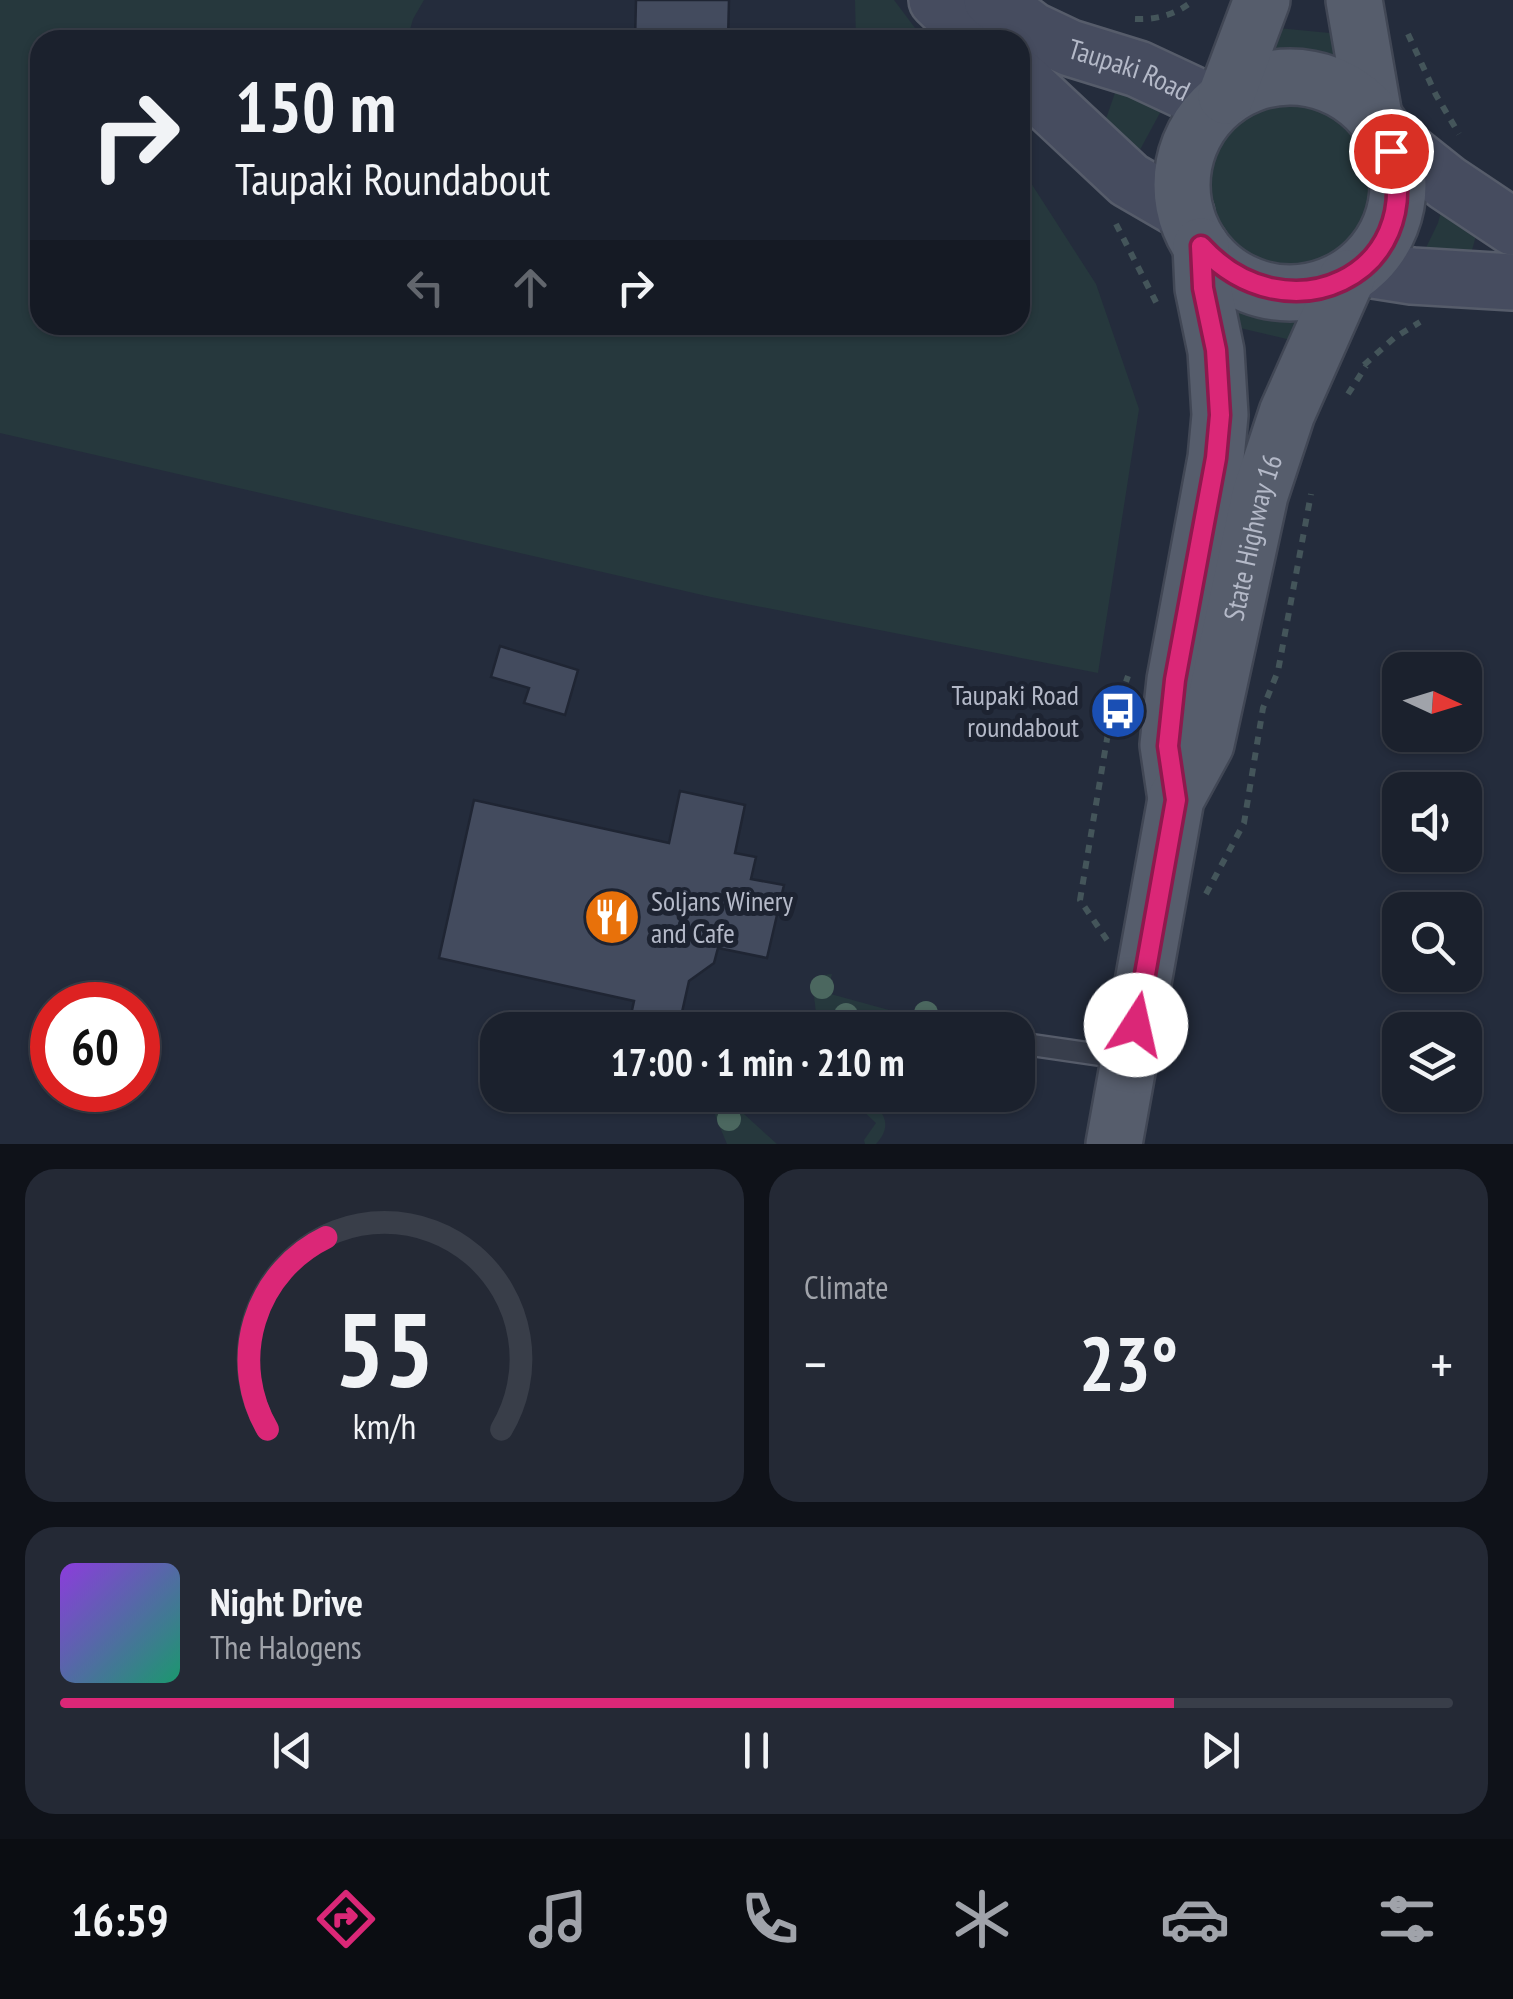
<!DOCTYPE html>
<html lang="en">
<head>
<meta charset="utf-8">
<style>
	body { margin:0; font-family:"PT Sans Narrow",sans-serif; background:#242935; color:#f1f3f6; height:100vh; display:flex; flex-direction:column; font-size:38px; white-space:nowrap }
	* { box-sizing:border-box; margin:0 }
	p { font-size:32px; color:#a0a3aa }
	.icon { flex:none; width:55px; height:55px; fill:none; stroke:currentColor; stroke-width:2; stroke-linecap:round; stroke-linejoin:round }
	.map { position:relative; height:1144px; overflow:hidden }
	.side { display:flex; flex-direction:column; gap:25px; padding:25px; background:#0f1219; flex:1 }
	.side>* { flex:none }
	.guide { position:absolute; left:30px; top:30px; width:1000px; height:305px; border-radius:30px; box-shadow:0 2px 8px #0004,0 0 0 2px #393e49; background:#1b212d; color:#f1f3f6; overflow:hidden }
	.needle { width:65px; rotate:94deg }
	.tools { position:absolute; left:1382px; top:652px; display:grid; gap:20px }
	.tools a { display:grid; place-items:center; width:100px; height:100px; border-radius:20px; background:#1b212d; box-shadow:0 2px 8px #0004,0 0 0 2px #393e49; font-size:50px }
	.speed { position:absolute; left:30px; top:982px; display:flex; gap:20px; font-size:50px; font-weight:700; text-align:center }
	.speed>* { display:grid; place-content:center; width:130px; height:130px; border-radius:50%; background:#1b212d; box-shadow:0 2px 8px #0004,0 0 0 2px #393e49; line-height:1 }
	.speed .limit { border:15px solid #d22; background:#fff; color:#111 }
	.pin { position:absolute; display:grid; place-items:center; width:85px; height:85px; color:#fff; margin:-42px; border:5px solid #fff; border-radius:50%; box-shadow:0 2px 10px #0007 }
	.me { position:absolute; width:110px; margin:-55px; rotate:10deg; stroke-linejoin:round; filter:drop-shadow(0 0 8px #0008) }
	.turn { display:flex; align-items:center; gap:35px; height:210px; padding:0 40px; font-size:45px }
	.turn .icon { width:130px; height:130px; stroke-width:2.5 }
	.turn b { display:block; font-size:70px; line-height:85px }
	.lanes { display:flex; align-items:center; height:95px; padding:0 40px; background:#0003; justify-content:center; gap:50px; direction:ltr }
	.lanes .off { opacity:.35 }
	.big { font-size:75px; font-weight:700; line-height:1.1 }
	.side .widget { flex:1; display:flex; flex-direction:column; justify-content:center; gap:15px; min-width:0; padding:0 35px; border-radius:30px; background:#242935 }
	.side .dial { align-items:center; gap:0 }
	.dial svg { height:260px; overflow:visible; fill:none; stroke:#393e49; stroke-width:7; stroke-linecap:round; text-anchor:middle }
	.dial text { fill:#f1f3f6; stroke:none }
	.song { display:flex; align-items:center; gap:30px }
	.cover { width:120px; height:120px; border-radius:15px; background:linear-gradient(135deg,hsl(270 70% 55%),hsl(160 70% 35%)) }
	.played { height:10px; border-radius:5px; background:linear-gradient(90deg,#db2777 80%,#393e49 80%) }
	.keys { display:flex; justify-content:space-around; direction:ltr }
	.heat { display:flex; justify-content:space-between; align-items:center; font-size:55px; direction:ltr }
	.side .tiles { flex:1; display:grid; gap:25px; grid-template-columns:1fr 1fr }
	.widget:last-child { grid-column:span 2 }
	.trip { position:absolute; left:480px; top:1012px; width:555px; height:100px; border-radius:30px; background:#1b212d; box-shadow:0 2px 8px #0004,0 0 0 2px #393e49; font-weight:700; line-height:100px; text-align:center }
	.tab-bar { display:flex; height:160px; justify-content:space-around; align-items:center; background:#0b0d12; color:#a0a3aa }
	.tab-bar .icon { width:70px; height:70px }
	.tab-bar .on { color:#db2777 }
	.tab-bar b { font-size:45px; color:#f1f3f6 }
	.map>svg:first-child { display:block }
	.green { fill:#26383d }
	.building { fill:#434b5e; stroke:#1f2533; stroke-width:2.5 }
	.lines { fill:none; stroke-linecap:round; stroke-linejoin:round }
	.lane-casing { stroke:#565c6a; stroke-width:25 }
	.secondary-casing { stroke:#565c6a; stroke-width:60 }
	.primary-casing { stroke:#414755; stroke-width:60 }
	.path { stroke:#44555a; stroke-width:6; stroke-dasharray:8 8; stroke-linecap:butt }
	.lane { stroke:#383e4c; stroke-width:20 }
	.secondary { stroke:#464c5f; stroke-width:55 }
	.primary { stroke:#565d6c; stroke-width:55 }
	.tree { fill:#4b675f }
	.route-casing { stroke:#8e194d; stroke-width:25 }
	.route { stroke:#db2777; stroke-width:18 }
	.labels { text-anchor:middle; stroke-width:10; stroke-linejoin:round; paint-order:stroke }
	.street-label { font-size:28px; fill:#b4b9c8; stroke:#1d2331 }
	.poi-label { font-size:28px; fill:#b4b9c8; stroke:#1d2331; text-anchor:end }
</style>
</head>
<body>
<div class="map">
<svg width="1513" height="1144" viewBox="0 0 1513 1144">
	<rect width="100%" height="100%" fill="#242c3c"/>
	<g class="green">
		<polygon points="0,0 424,0 413,19 407,40 40,40 40,325 1020,325 1020,166 1096,284 1139,409 1098,673 711,597 0,433"/>
		<polygon points="855,0 894,0 924,40 856,40"/>
		<polygon points="1278,28 1340,34 1351,75 1324,64 1267,56"/>
		<polygon points="1116,90 1168,98 1135,159 1101,133"/>
		<circle cx="1290" cy="179" r="85"/>
		<polygon points="1444,200 1479,225 1469,261 1419,262 1438,223"/>
		<polygon points="1228,293 1285,310 1311,312 1295,341 1240,328"/>
		<polygon points="832,974 827,993 918,1018 922,1001 930,1004 933,1016 930,1030 826,1030 816,1013 813,988 823,975"/>
		<polygon points="711,1095 723,1095 777,1144 727,1144 716,1118"/>
		<path d="M846 1095H865C882 1110 895 1124 876 1144H865L864 1140 876 1123Z"/>
	</g>
	<g class="building">
		<polygon points="636,0 729,0 728,40 635,40"/>
		<polygon points="500,646 578,670 565,715 524,703 529,688 491,677"/>
		<polygon points="680,791 745,805 735,853 756,857 751,879 784,885 767,958 718,948 714,963 689,981 678,1030 656,1030 629,1024 634,1001 439,958 474,800 669,843"/>
	</g>
	<g class="lines">
		<g class="lane-casing">
			<polyline id="lane" points="1018,1043 1128,1059"/>
		</g>
		<g class="secondary-casing">
			<g id="secondary">
				<polyline points="937,0 979,40"/>
				<path id="s1" d="M992 0 1032 30 1070 48 1138 69 1215 105"/>
				<polyline points="1020,78 1129,180 1186,213"/>
				<polyline points="1383,132 1447,183 1513,227"/>
				<polyline points="1361,268 1412,276 1513,282"/>
			</g>
		</g>
		<g class="primary-casing">
			<g id="primary">
				<polyline points="1354,0 1374,116"/>
				<circle cx="1290" cy="185" r="108"/>
				<polyline points="1226,96 1262,0"/>
				<polyline points="1176,799 1168,745 1175,680 1216,458 1220,415 1216,351 1203,288 1201,246"/>
				<path id="s2" d="M1114 1144 1176 799 1206 744 1260 495 1287 413 1347 278"/>
			</g>
		</g>
		<g class="path">
			<path d="M1135 19C1158 20 1177 14 1194 0"/>
			<polyline points="1408,34 1436,95 1459,134"/>
			<polyline points="1116,224 1158,306"/>
			<polyline points="1364,365 1394,338 1420,322"/>
			<polyline points="1348,394 1366,366"/>
			<polyline points="1206,894 1244,823 1263,708 1278,671 1311,494"/>
			<polyline points="1107,940 1080,900 1108,733 1128,676"/>
		</g>
		<use href="#lane" class="lane"/>
		<use href="#secondary" class="secondary"/>
		<use href="#primary" class="primary"/>
	</g>
	<g class="tree">
		<circle cx="822" cy="987" r="12"/>
		<circle cx="926" cy="1013" r="12"/>
		<circle cx="846" cy="1015" r="12"/>
		<circle cx="729" cy="1119" r="12"/>
	</g>
	<g class="lines">
		<g class="route-casing">
			<path id="route" d="M1136 1025 1176 800 1168 746 1175 680 1216 458 1220 415 1216 350 1203 288 1201 246C1286 340 1428 276 1391 151"/>
		</g>
		<use href="#route" class="route"/>
	</g>
	<defs>
		<g id="bus-disc" transform="scale(2.875)"><circle r="9.5" fill="#1a4fb4" stroke="#1d2331"/><path d="M-5-6H5V4H4V6H2V4H-2V6H-4V4H-5ZM-3.5-4V0h7V-4ZM-3.5 1.2v1.5H-2V1.2ZM2 1.2v1.5H3.5V1.2Z" fill="#fff"/></g>
		<g id="restaurant-disc" transform="scale(2.875)"><circle r="9.5" fill="#e8710a" stroke="#1d2331"/><path d="M-5-6h1v4h1v-4h1v4h1v-4h1v5L-1.5 .5V6h-2V.5L-5-1ZM5-6V6H3V1.5H1.5Q1.5-4 5-6Z" fill="#fff"/></g>
	</defs>
	<g fill-rule="evenodd">
		<use href="#bus-disc" x="1118" y="711"/>
		<use href="#restaurant-disc" x="612" y="917"/>
	</g>
	<g class="labels">
		<g class="street-label">
			<text dy="10" stroke="none"><textPath href="#s1" startOffset="155">Taupaki Road</textPath></text>
			<text dy="10" stroke="none"><textPath href="#s2" startOffset="625">State Highway 16</textPath></text>
		</g>
		<g class="poi-label">
			<text x="1079" y="705">Taupaki Road<tspan x="1079" dy="32">roundabout</tspan></text>
			<text x="651" y="911" text-anchor="start">Soljans Winery<tspan x="651" dy="32">and Cafe</tspan></text>
		</g>
	</g>
</svg>
<div class="tools">
<a><svg class="needle" viewBox="-14 -14 28 28"><path d="M0-13l5 13h-10z" fill="#e53935"/><path d="M0 13l5-13h-10z" fill="#a0a3aa"/></svg></a>
<a><svg class="icon" aria-label="sound" viewBox="0 0 24 24"><path d="M4 9h4l5-4v14l-5-4H4zM17 9q2 3 0 6"/></svg></a>
<a><svg class="icon" aria-label="search" viewBox="0 0 24 24"><circle cx="10" cy="10" r="6"/><path d="M15 15l6 6"/></svg></a>
<a><svg class="icon" aria-label="layers" viewBox="0 0 24 24"><path d="M12 4l9 5-9 5-9-5zM3 14l9 5 9-5"/></svg></a>
</div>
<div class="speed"><div class="limit">60</div></div>
<div class="pin" style="left:1391px;top:151px;background:#d93025"><svg class="icon" aria-label="arrive" viewBox="0 0 24 24"><path d="M6 21V4h12l-3 4 3 4H6"/></svg></div>
<svg class="me" style="left:1136px;top:1025px" viewBox="-20 -20 40 40"><circle r="19" fill="#fff"/><path d="M0-13L10 11 0 6-10 11z" fill="#db2777"/></svg>
<div class="trip">17:00 · 1 min · 210 m</div>
<div class="guide">
<div class="turn"><svg class="icon" aria-label="right" viewBox="0 0 24 24"><path d="M7 20v-9h11M14 6l5 5-5 5"/></svg><div><b>150 m</b>Taupaki Roundabout</div></div>
<div class="lanes"><svg class="icon off" aria-label="left" viewBox="0 0 24 24"><path d="M17 20v-9H6M10 6l-5 5 5 5"/></svg><svg class="icon off" aria-label="ahead" viewBox="0 0 24 24"><path d="M12 20V5M6 11l6-6 6 6"/></svg><svg class="icon" aria-label="right" viewBox="0 0 24 24"><path d="M7 20v-9h11M14 6l5 5-5 5"/></svg></div>
</div>
</div>
<section class="side">
<div class="tiles">
<div class="widget dial"><svg viewBox="0 0 100 80">
<path d="M14 69A42 42 0 1 1 86 69"/>
<path d="M14 69A42 42 0 0 1 32 10" stroke="#db2777"/>
<text x="50" y="56" font-size="32" font-weight="700">55</text>
<text x="50" y="72" font-size="11">km/h</text>
</svg></div>
<div class="widget"><p>Climate</p>
<div class="heat"><a>−</a><b class="big">23°</b><a>+</a></div>
</div>
<div class="widget">
<div class="song"><i class="cover"></i><div><b>Night Drive</b><p>The Halogens</p></div></div>
<div class="played"></div>
<div class="keys"><svg class="icon" aria-label="previous" viewBox="0 0 24 24"><path d="M18 5L8 12l10 7zM5 5v14"/></svg><svg class="icon" aria-label="pause" viewBox="0 0 24 24"><path d="M8 5v14M16 5v14"/></svg><svg class="icon" aria-label="next" viewBox="0 0 24 24"><path d="M6 5l10 7-10 7zM19 5v14"/></svg></div>
</div>
</div>
</section>
<nav class="tab-bar">
<b>16:59</b>
<svg class="icon on" aria-label="directions" viewBox="0 0 24 24"><path d="M12 3l9 9-9 9-9-9zM9 14v-3h6M13 9l2 2-2 2"/></svg>
<svg class="icon" aria-label="music" viewBox="0 0 24 24"><path d="M9 18V5l10-2v13"/><circle cx="6" cy="18" r="3"/><circle cx="16" cy="16" r="3"/></svg>
<svg class="icon" aria-label="phone" viewBox="0 0 24 24"><path d="M5 4h4l2 5-3 2q2 4 5 5l2-3 5 2v4C11 20 4 13 5 4z"/></svg>
<svg class="icon" aria-label="climate" viewBox="0 0 24 24"><path d="M12 3v18M4 7l16 10M4 17L20 7"/></svg>
<svg class="icon" aria-label="car" viewBox="0 0 24 24"><path d="M5 17H2v-5l4-1 3-4h7l3 4 3 1v5h-3M9 17h6M6 11h13"/><circle cx="7" cy="17" r="2"/><circle cx="17" cy="17" r="2"/></svg>
<svg class="icon" aria-label="filters" viewBox="0 0 24 24"><path d="M4 7h16M4 17h16"/><circle cx="9" cy="7" r="2"/><circle cx="15" cy="17" r="2"/></svg>
</nav>
</body>
</html>
